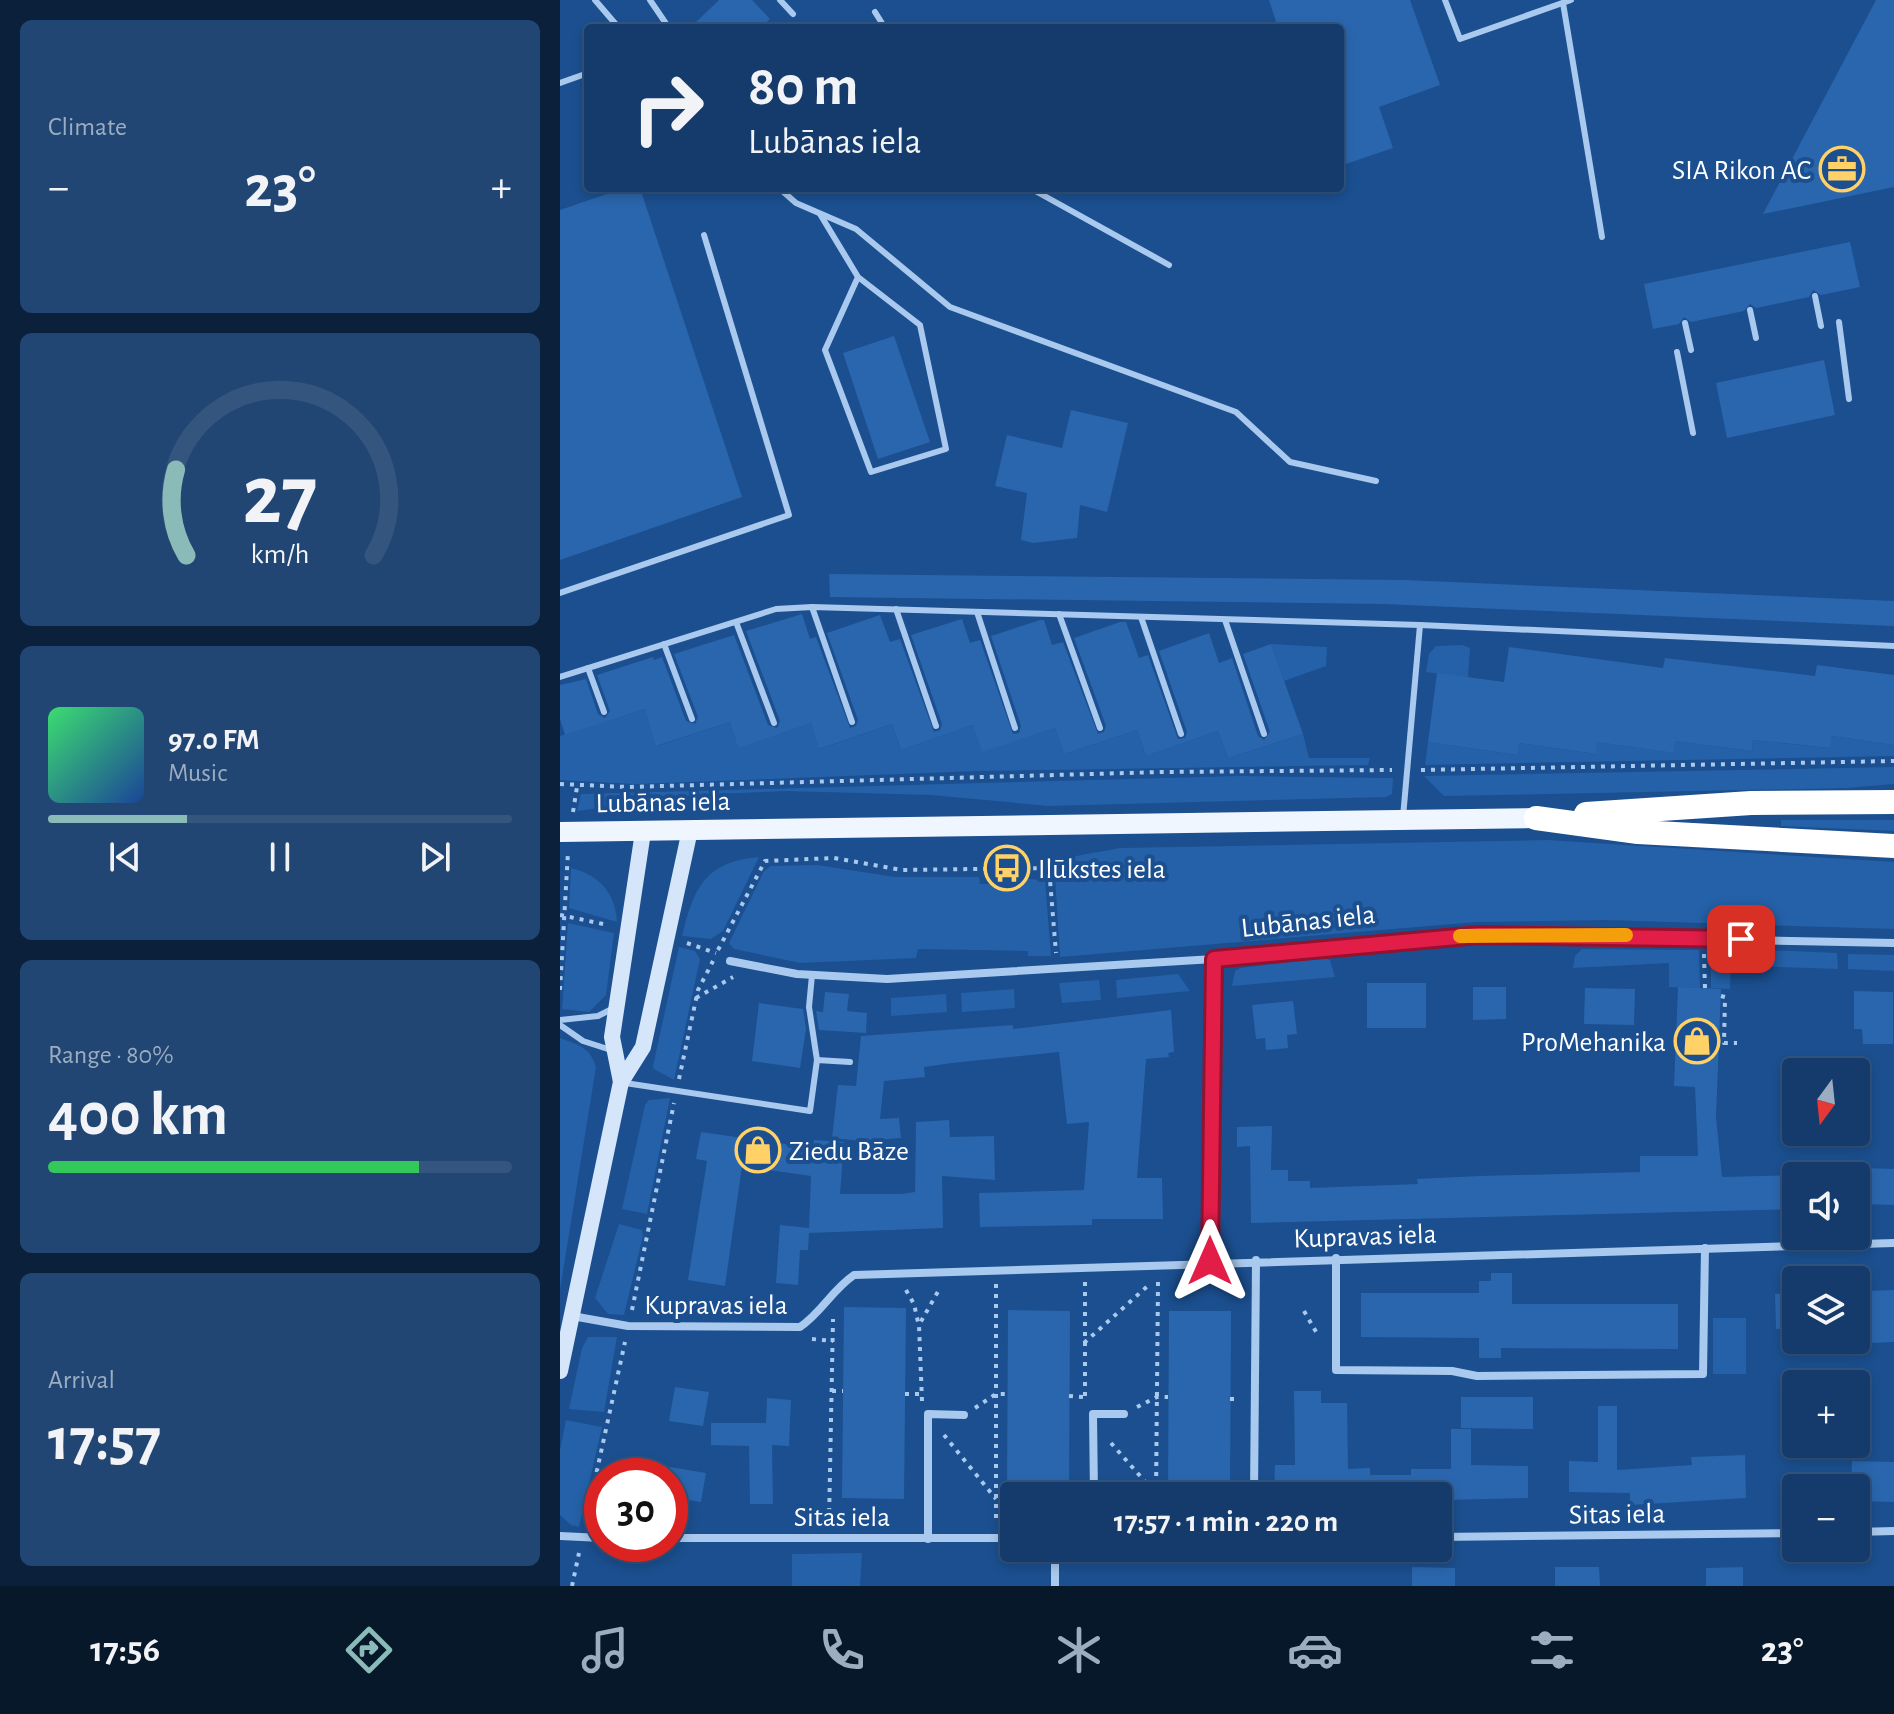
<!DOCTYPE html>
<html lang="en">
<head>
<meta charset="utf-8">
<style>
	body { margin:0; font-family:"Alegreya Sans",sans-serif; background:#214673; color:#f1f3f6; height:100vh; display:flex; flex-direction:column; font-size:30px; white-space:nowrap }
	* { box-sizing:border-box; margin:0 }
	p { font-size:26px; color:#9dadc1 }
	.icon { flex:none; width:44px; height:44px; fill:none; stroke:currentColor; stroke-width:2; stroke-linecap:round; stroke-linejoin:round }
	.map { position:relative; flex:1; overflow:hidden }
	.details { display:flex; flex-direction:column; gap:20px; padding:20px; background:#0b203b; width:560px }
	.details>* { flex:none }
	.banner { position:absolute; left:24px; top:24px; width:760px; height:168px; border-radius:8px; box-shadow:0 4px 12px #0003,0 0 0 2px #33557e; background:#143b6b; color:#f1f3f6; overflow:hidden }
	.needle { width:52px; rotate:195deg }
	.fabs { position:absolute; left:1222px; top:1058px; display:grid; gap:16px }
	.fabs a { display:grid; place-items:center; width:88px; height:88px; border-radius:8px; background:#143b6b; box-shadow:0 4px 12px #0003,0 0 0 2px #33557e; font-size:40px }
	.speed { position:absolute; left:24px; top:1458px; display:flex; gap:16px; font-size:40px; font-weight:700; text-align:center }
	.speed>* { display:grid; place-content:center; width:104px; height:104px; border-radius:50%; background:#143b6b; box-shadow:0 4px 12px #0003,0 0 0 2px #33557e; line-height:1 }
	.speed .limit { border:12px solid #d22; background:#fff; color:#111 }
	.pin { position:absolute; display:grid; place-items:center; width:68px; height:68px; color:#fff; margin:-34px; border-radius:16px; box-shadow:0 4px 12px #0006 }
	.me { position:absolute; width:88px; margin:-44px; rotate:0deg; stroke-linejoin:round; filter:drop-shadow(0 0 6px #0008) }
	.turn { display:flex; align-items:center; gap:28px; height:168px; padding:0 32px; font-size:36px }
	.turn .icon { width:104px; height:104px; stroke-width:2.5 }
	.turn b { display:block; font-size:56px; line-height:68px }
	.big { font-size:60px; font-weight:700; line-height:1.1 }
	.details .card { flex:1; display:flex; flex-direction:column; justify-content:center; gap:12px; min-width:0; padding:0 28px; border-radius:12px; background:#214673 }
	.details .dial { align-items:center; gap:0 }
	.dial svg { height:208px; overflow:visible; fill:none; stroke:#33557e; stroke-width:7; stroke-linecap:round; text-anchor:middle }
	.dial text { fill:#f1f3f6; stroke:none }
	.song { display:flex; align-items:center; gap:24px }
	.cover { width:96px; height:96px; border-radius:12px; background:linear-gradient(135deg,hsl(140 70% 55%),hsl(220 70% 35%)) }
	.played { height:8px; border-radius:4px; background:linear-gradient(90deg,#8bbbb9 30%,#33557e 30%) }
	.keys { display:flex; justify-content:space-around; direction:ltr }
	.heat { display:flex; justify-content:space-between; align-items:center; font-size:44px; direction:ltr }
	.charge { height:12px; border-radius:6px; background:linear-gradient(90deg,#34c759 80%,#33557e 0) }
	.trip { position:absolute; left:440px; top:1482px; width:452px; height:80px; border-radius:8px; background:#143b6b; box-shadow:0 4px 12px #0003,0 0 0 2px #33557e; font-weight:700; line-height:80px; text-align:center }
	.tab-bar { display:flex; height:128px; justify-content:space-around; align-items:center; background:#08182b; color:#9dadc1 }
	.tab-bar .icon { width:56px; height:56px }
	.tab-bar .selected { color:#8bbbb9 }
	.tab-bar b { font-size:36px; color:#f1f3f6 }
	main { display:flex; flex:1; min-height:0 }
	.map>svg:first-child { display:block }
	.green { fill:#2461a8 }
	.building { fill:#2a66ad }
	.lines { fill:none; stroke-linecap:round; stroke-linejoin:round }
	.path { stroke:#a9c9ee; stroke-width:4; stroke-dasharray:4 6; stroke-linecap:butt }
	.lane { stroke:#a9c9ee; stroke-width:6 }
	.street { stroke:#a9c9ee; stroke-width:8 }
	.secondary { stroke:#d6e6fa; stroke-width:16 }
	.primary { stroke:#f0f6ff; stroke-width:20 }
	.highway { stroke:#fff; stroke-width:24 }
	.route-casing { stroke:#92132f; stroke-width:20 }
	.route { stroke:#e11d48; stroke-width:14 }
	.slow { stroke:#f59e0b; stroke-width:14 }
	.labels { text-anchor:middle; stroke-width:8; stroke-linejoin:round; paint-order:stroke }
	.poi-label { font-size:28px; fill:#fff; stroke:#1b4f8f; text-anchor:end }
	.street-label { font-size:28px; fill:#fff; stroke:#1b4f8f }
</style>
</head>
<body>
<main>
<section class="details">
<div class="card"><p>Climate</p>
<div class="heat"><a>−</a><b class="big">23°</b><a>+</a></div>
</div>
<div class="card dial"><svg viewBox="0 0 100 80">
<path d="M14 69A42 42 0 1 1 86 69"/>
<path d="M14 69A42 42 0 0 1 10 36" stroke="#8bbbb9"/>
<text x="50" y="56" font-size="32" font-weight="700">27</text>
<text x="50" y="72" font-size="11">km/h</text>
</svg></div>
<div class="card">
<div class="song"><i class="cover"></i><div><b>97.0 FM</b><p>Music</p></div></div>
<div class="played"></div>
<div class="keys"><svg class="icon" aria-label="previous" viewBox="0 0 24 24"><path d="M18 5L8 12l10 7zM5 5v14"/></svg><svg class="icon" aria-label="pause" viewBox="0 0 24 24"><path d="M8 5v14M16 5v14"/></svg><svg class="icon" aria-label="next" viewBox="0 0 24 24"><path d="M6 5l10 7-10 7zM19 5v14"/></svg></div>
</div>
<div class="card"><p>Range · 80%</p><b class="big">400 km</b><div class="charge"></div></div>
<div class="card"><p>Arrival</p><b class="big">17:57</b></div>
</section>
<div class="map">
<svg width="1334" height="1586" viewBox="0 0 1334 1586">
	<rect width="100%" height="100%" fill="#1b4f8f"/>
	<g class="green">
		<polygon points="711,644 767,647 766,666 724,681"/>
		<polygon points="903,645 910,648 908,678 866,672 869,654 876,646"/>
		<polygon points="85,709 97,746 170,722 178,747 251,723 260,749 332,724 341,750 413,725 422,751 495,728 504,754 577,730 586,756 658,731 668,758 743,734 749,758 810,758 808,765 419,771 75,784 0,780 0,736"/>
		<polygon points="1272,736 1334,745 1334,756 865,765 868,742 956,755 959,743 1035,754 1037,742 1114,753 1116,741 1192,751 1193,740 1269,748"/>
		<polygon points="1334,767 1334,784 1288,788 884,796 864,776"/>
		<polygon points="680,776 833,778 832,794 826,797 489,806 371,795 226,791 132,795 17,811 21,794"/>
		<polygon points="1221,820 1334,820 1334,831 1221,826"/>
		<polygon points="987,840 1334,862 1334,929 1046,920 917,922 500,957 494,860 560,848"/>
		<path d="M199 857 163 931 151 939 122 936C133 888 146 861 199 857Z"/>
		<polygon points="257,865 335,877 419,877 420,884 434,884 438,877 485,880 491,956 468,956 468,951 358,949 356,958 240,963 174,949 169,943 204,871 211,866"/>
		<path d="M11 868C39 875 55 892 57 922L9 908Z"/>
		<polygon points="8,923 54,933 46,995 29,1012 2,1009"/>
		<polygon points="119,947 135,951 140,959 114,1080 94,1069 93,1066"/>
		<polygon points="1022,949 1139,950 1140,988 1109,987 1109,963 1013,968 1015,956"/>
		<polygon points="1163,950 1171,959 1170,989 1151,988 1151,951"/>
		<polygon points="1205,950 1277,953 1278,969 1193,966 1196,955"/>
		<polygon points="1288,954 1334,955 1334,971 1288,969"/>
		<polygon points="764,958 770,960 775,977 672,986 675,971 680,968"/>
		<polygon points="618,974 630,991 557,998 556,980"/>
		<polygon points="539,980 541,1000 502,1003 499,983"/>
		<polygon points="454,989 455,1008 402,1012 401,993"/>
		<polygon points="386,994 387,1012 331,1016 331,998"/>
		<path d="M0 1038C19 1045 30 1047 36 1067L0 1290Z"/>
		<polygon points="110,1098 87,1214 62,1209 85,1105 89,1100"/>
		<polygon points="59,1224 82,1230 83,1236 64,1315 48,1314 35,1298"/>
		<rect x="1153" y="1318" width="33" height="56"/>
		<polygon points="28,1337 57,1337 44,1412 9,1409 22,1348"/>
		<polygon points="6,1420 42,1427 19,1527 11,1525 0,1515 0,1450"/>
		<polygon points="302,1553 300,1586 232,1586 232,1554"/>
	</g>
	<g class="building">
		<polygon points="159,0 192,0 210,19 201,28 130,28"/>
		<polygon points="709,0 850,0 880,85 819,107 833,148 780,166 780,28 718,28"/>
		<polygon points="1316,0 1334,0 1334,187 1203,214"/>
		<polygon points="64,188 80,188 182,497 0,560 0,210"/>
		<polygon points="1290,242 1300,287 1261,295 1253,290 1249,297 1196,308 1190,304 1184,311 1131,322 1124,317 1119,324 1093,329 1084,284"/>
		<polygon points="334,336 370,442 318,459 283,353"/>
		<polygon points="1264,360 1275,415 1167,438 1156,383"/>
		<polygon points="511,410 568,423 547,512 520,505 517,538 473,543 461,540 467,493 435,486 447,435 502,448"/>
		<polygon points="269,574 844,580 1334,601 1334,626 824,604 270,597"/>
		<polygon points="242,614 250,639 256,637 290,728 296,726 298,720 267,633 320,615 330,642 340,639 374,732 380,730 382,724 351,635 402,619 410,643 420,640 453,734 459,733 461,726 431,636 480,620 484,620 492,645 503,642 538,734 544,732 546,726 514,638 560,622 566,622 579,658 588,655 618,739 625,738 627,732 599,651 649,633 659,663 672,658 698,736 704,740 710,732 683,654 711,644 743,734 668,758 658,731 586,756 577,730 504,754 495,728 422,752 413,725 341,750 332,724 259,749 251,723 178,748 170,722 96,746 85,709 5,735 0,719 0,685 26,679 38,714 45,718 50,711 37,675 93,657 94,660 102,657 126,721 135,724 138,717 114,654 174,635 208,725 217,728 220,721 186,631"/>
		<polygon points="949,647 1103,668 1105,658 1255,676 1257,665 1334,675 1334,745 1272,736 1270,748 1193,740 1192,751 1116,741 1114,753 1037,742 1036,754 959,743 957,755 868,742 877,673 944,682"/>
		<rect x="807" y="983" width="59" height="45"/>
		<polygon points="913,987 946,987 946,1019 913,1020"/>
		<polygon points="1118,987 1161,989 1156,1117 1162,1177 1236,1175 1236,1209 691,1223 690,1146 677,1147 677,1127 712,1126 711,1170 728,1170 728,1181 750,1181 750,1188 858,1184 857,1179 919,1176 1080,1172 1080,1156 1138,1156 1135,1087 1114,1086"/>
		<polygon points="1025,988 1075,989 1074,1025 1024,1024"/>
		<polygon points="1294,991 1333,992 1333,1044 1303,1044 1302,1029 1294,1029"/>
		<polygon points="265,992 289,994 287,1011 307,1013 306,1033 259,1030 256,1011 263,1012"/>
		<polygon points="733,1001 737,1034 727,1035 728,1048 706,1050 705,1038 696,1039 692,1005"/>
		<polygon points="199,1003 243,1009 246,1029 240,1068 192,1061"/>
		<polygon points="611,1010 614,1052 608,1053 609,1057 586,1059 577,1178 602,1178 603,1219 532,1219 532,1225 420,1227 419,1193 524,1190 529,1122 507,1124 499,1052 392,1063 364,1067 365,1077 324,1081 320,1119 339,1118 341,1138 303,1141 272,1138 278,1085 296,1086 301,1036 453,1025 453,1029"/>
		<polygon points="389,1120 390,1137 434,1136 435,1180 382,1176 383,1228 249,1233 248,1250 240,1250 238,1285 216,1283 220,1225 249,1228 251,1176 182,1166 165,1286 128,1280 147,1161 136,1159 141,1132 253,1148 254,1140 284,1142 280,1194 341,1194 355,1192 356,1122"/>
		<polygon points="1301,1168 1334,1169 1334,1205 1300,1204"/>
		<polygon points="931,1273 952,1273 952,1304 1118,1304 1118,1349 941,1348 941,1358 919,1358 919,1338 801,1337 801,1293 919,1293 919,1281 931,1281"/>
		<polygon points="1334,1290 1334,1342 1309,1343 1308,1291"/>
		<polygon points="1236,1293 1236,1328 1216,1329 1215,1294"/>
		<polygon points="284,1307 346,1308 344,1499 282,1498"/>
		<polygon points="448,1310 510,1311 509,1496 447,1496"/>
		<polygon points="609,1311 671,1311 670,1496 608,1496"/>
		<polygon points="115,1387 149,1392 143,1426 109,1421"/>
		<polygon points="734,1391 761,1391 761,1403 787,1403 788,1469 810,1468 810,1475 851,1475 851,1469 891,1469 891,1429 911,1429 911,1465 968,1466 968,1498 885,1500 879,1496 714,1496 715,1465 735,1465"/>
		<polygon points="901,1397 973,1397 973,1429 901,1428"/>
		<polygon points="207,1398 231,1400 229,1446 212,1445 213,1504 190,1504 189,1446 151,1445 151,1423 206,1423"/>
		<polygon points="1038,1406 1057,1406 1057,1470 1132,1465 1131,1457 1185,1455 1186,1498 1070,1505 1070,1493 1009,1492 1009,1461 1038,1462"/>
		<polygon points="1292,1461 1334,1462 1334,1502 1296,1501 1296,1488 1291,1488"/>
		<polygon points="110,1467 146,1473 141,1502 110,1497"/>
		<polygon points="852,1567 895,1568 895,1586 852,1586"/>
		<polygon points="995,1567 1039,1567 1040,1586 995,1586"/>
		<polygon points="1183,1567 1183,1586 1146,1586 1146,1568"/>
	</g>
	<g class="lines">
		<g class="path">
			<polyline points="861,770 1334,761"/>
			<polyline points="0,784 68,787 602,772 832,770"/>
			<polyline points="13,812 17,787"/>
			<polyline points="0,915 48,925"/>
			<polyline points="127,943 156,953"/>
			<polyline points="158,950 205,861 274,858 342,870 489,868 496,953"/>
			<polyline points="1144,954 1145,988"/>
			<polyline points="0,990 8,852"/>
			<polyline points="1161,996 1165,997 1164,1043 1177,1043"/>
			<polyline points="136,998 173,977"/>
			<polyline points="119,1079 138,990 153,961"/>
			<polyline points="525,1282 525,1400"/>
			<polyline points="436,1284 436,1524"/>
			<polyline points="346,1290 354,1304 358,1322"/>
			<polyline points="72,1310 114,1103"/>
			<polyline points="744,1311 759,1337"/>
			<polyline points="252,1339 273,1341"/>
			<polyline points="524,1343 591,1283"/>
			<polyline points="272,1391 283,1391"/>
			<polyline points="345,1394 359,1394"/>
			<polyline points="509,1396 523,1397"/>
			<polyline points="670,1399 680,1399"/>
			<polyline points="362,1401 359,1325 380,1288"/>
			<polyline points="577,1407 597,1397 608,1397"/>
			<polyline points="415,1408 436,1394 448,1394"/>
			<polyline points="384,1435 436,1499"/>
			<polyline points="551,1443 595,1493"/>
			<polyline points="596,1496 598,1282"/>
			<polyline points="26,1521 65,1342"/>
			<polyline points="269,1522 273,1319"/>
			<polyline points="12,1586 19,1553"/>
		</g>
		<g class="lane">
			<polyline points="35,0 59,28"/>
			<polyline points="90,0 109,28"/>
			<polyline points="220,0 233,14"/>
			<polyline points="885,0 900,39 1011,0"/>
			<polyline points="1003,3 1042,237"/>
			<polyline points="315,12 325,28"/>
			<polyline points="0,83 28,73"/>
			<polyline points="219,188 236,203 296,229 390,307 676,412 730,462 816,481"/>
			<polyline points="470,188 609,265"/>
			<polyline points="260,214 298,277 265,350 311,472 386,449 360,325 298,277"/>
			<polyline points="1255,296 1261,326"/>
			<polyline points="1190,310 1196,338"/>
			<polyline points="1279,322 1289,399"/>
			<polyline points="1125,323 1131,350"/>
			<polyline points="1117,352 1133,433"/>
			<polyline points="0,593 229,515 144,235"/>
			<polyline points="252,607 292,722"/>
			<polyline points="336,609 376,726"/>
			<polyline points="417,612 455,728"/>
			<polyline points="499,614 540,728"/>
			<polyline points="581,617 621,734"/>
			<polyline points="665,620 704,734"/>
			<polyline points="176,622 214,723"/>
			<polyline points="104,644 132,719"/>
			<polyline points="28,668 44,712"/>
			<polyline points="0,677 216,609 252,607 860,625 1334,646"/>
			<polyline points="843,817 860,625"/>
			<polyline points="252,975 249,1007 257,1060"/>
			<polyline points="0,1020 38,1016 54,1008"/>
			<polyline points="0,1025 23,1041 54,1051"/>
			<polyline points="65,1083 250,1111 257,1060 290,1062"/>
		</g>
		<g class="street">
			<polyline points="170,961 237,974 327,979 654,959 919,935 1334,943"/>
			<polyline points="776,1258 776,1370 892,1371 917,1376 1143,1374 1145,1248"/>
			<polyline points="650,1261 654,959"/>
			<path d="M12 1316 68 1326 240 1327C262 1312 272 1290 294 1275L1334 1243"/>
			<polyline points="534,1496 533,1414 564,1414"/>
			<polyline points="694,1496 696,1260"/>
			<polyline points="1296,1532 1334,1531"/>
			<polyline points="0,1536 42,1538"/>
			<polyline points="878,1537 1236,1533"/>
			<polyline points="110,1538 454,1538"/>
			<polyline points="368,1539 368,1414 404,1415"/>
			<polyline points="495,1586 495,1548"/>
		</g>
		<g class="secondary">
			<polyline points="61,1082 52,1037 83,832"/>
			<polyline points="0,1371 61,1082 83,1047 130,830"/>
		</g>
		<polyline class="primary" points="0,832 976,818"/>
		<g class="highway">
			<polyline points="1026,814 1191,803 1334,802"/>
			<polyline points="976,818 1078,832 1334,846"/>
		</g>
	</g>
	<g class="lines">
		<g class="route-casing">
			<polyline id="route" points="650,1261 654,959 919,935 1181,939"/>
		</g>
		<use href="#route" class="route"/>
		<polyline class="slow" points="900,936 1066,935"/>
	</g>
	<defs>
		<g id="office-ring" transform="scale(2.3)"><circle r="9.5" fill="#1b4f8f" stroke="#ffd166" stroke-width="1.5"/><path d="M-6-3h4V-5.5h4V-3h4V5H-6ZM-1-4.5V-3h2v-1.5ZM-6 0V1H6V0Z" fill="#ffd166"/></g>
		<g id="bus-ring" transform="scale(2.3)"><circle r="9.5" fill="#1b4f8f" stroke="#ffd166" stroke-width="1.5"/><path d="M-5-6H5V4H4V6H2V4H-2V6H-4V4H-5ZM-3.5-4V0h7V-4ZM-3.5 1.2v1.5H-2V1.2ZM2 1.2v1.5H3.5V1.2Z" fill="#ffd166"/></g>
		<g id="shop-ring" transform="scale(2.3)"><circle r="9.5" fill="#1b4f8f" stroke="#ffd166" stroke-width="1.5"/><path d="M-5-2.5h2.3a2.7 3.5 0 0 1 5.4 0H5L5.5 6h-11ZM-1.5-2.5h3a1.5 2.3 0 0 0-3 0Z" fill="#ffd166"/></g>
	</defs>
	<g fill-rule="evenodd">
		<use href="#office-ring" x="1282" y="169"/>
		<use href="#bus-ring" x="447" y="868"/>
		<use href="#shop-ring" x="1137" y="1041"/>
		<use href="#shop-ring" x="198" y="1150"/>
	</g>
	<g class="labels">
		<g class="poi-label">
			<text x="1251" y="179">SIA Rikon AC</text>
			<text x="478" y="878" text-anchor="start">Ilūkstes iela</text>
			<text x="1106" y="1051">ProMehanika</text>
			<text x="229" y="1160" text-anchor="start">Ziedu Bāze</text>
		</g>
		<g class="street-label">
			<text transform="translate(103 801) rotate(-1)" y="10">Lubānas iela</text>
			<text transform="translate(748 920) rotate(-6)" y="10">Lubānas iela</text>
			<text transform="translate(805 1235) rotate(-2)" y="10">Kupravas iela</text>
			<text x="156" y="1314">Kupravas iela</text>
			<text transform="translate(1057 1513) rotate(-1)" y="10">Sitas iela</text>
			<text x="282" y="1526">Sitas iela</text>
		</g>
	</g>
</svg>
<div class="fabs">
<a><svg class="needle" viewBox="-14 -14 28 28"><path d="M0-13l5 13h-10z" fill="#e53935"/><path d="M0 13l5-13h-10z" fill="#9dadc1"/></svg></a>
<a><svg class="icon" aria-label="sound" viewBox="0 0 24 24"><path d="M4 9h4l5-4v14l-5-4H4zM17 9q2 3 0 6"/></svg></a>
<a><svg class="icon" aria-label="layers" viewBox="0 0 24 24"><path d="M12 4l9 5-9 5-9-5zM3 14l9 5 9-5"/></svg></a>
<a>+</a>
<a>−</a>
</div>
<div class="speed"><div class="limit">30</div></div>
<div class="pin" style="left:1181px;top:939px;background:#d93025"><svg class="icon" aria-label="arrive" viewBox="0 0 24 24"><path d="M6 21V4h12l-3 4 3 4H6"/></svg></div>
<svg class="me" style="left:650px;top:1261px" viewBox="-20 -20 40 40"><path d="M0-17L14 15 0 8-14 15z" fill="#e11d48" stroke="#fff" stroke-width="4"/></svg>
<div class="trip">17:57 · 1 min · 220 m</div>
<div class="banner">
<div class="turn"><svg class="icon" aria-label="right" viewBox="0 0 24 24"><path d="M7 20v-9h11M14 6l5 5-5 5"/></svg><div><b>80 m</b>Lubānas iela</div></div>
</div>
</div>
</main>
<nav class="tab-bar">
<b>17:56</b>
<svg class="icon selected" aria-label="directions" viewBox="0 0 24 24"><path d="M12 3l9 9-9 9-9-9zM9 14v-3h6M13 9l2 2-2 2"/></svg>
<svg class="icon" aria-label="music" viewBox="0 0 24 24"><path d="M9 18V5l10-2v13"/><circle cx="6" cy="18" r="3"/><circle cx="16" cy="16" r="3"/></svg>
<svg class="icon" aria-label="phone" viewBox="0 0 24 24"><path d="M5 4h4l2 5-3 2q2 4 5 5l2-3 5 2v4C11 20 4 13 5 4z"/></svg>
<svg class="icon" aria-label="climate" viewBox="0 0 24 24"><path d="M12 3v18M4 7l16 10M4 17L20 7"/></svg>
<svg class="icon" aria-label="car" viewBox="0 0 24 24"><path d="M5 17H2v-5l4-1 3-4h7l3 4 3 1v5h-3M9 17h6M6 11h13"/><circle cx="7" cy="17" r="2"/><circle cx="17" cy="17" r="2"/></svg>
<svg class="icon" aria-label="filters" viewBox="0 0 24 24"><path d="M4 7h16M4 17h16"/><circle cx="9" cy="7" r="2"/><circle cx="15" cy="17" r="2"/></svg>
<b>23°</b>
</nav>
</body>
</html>
